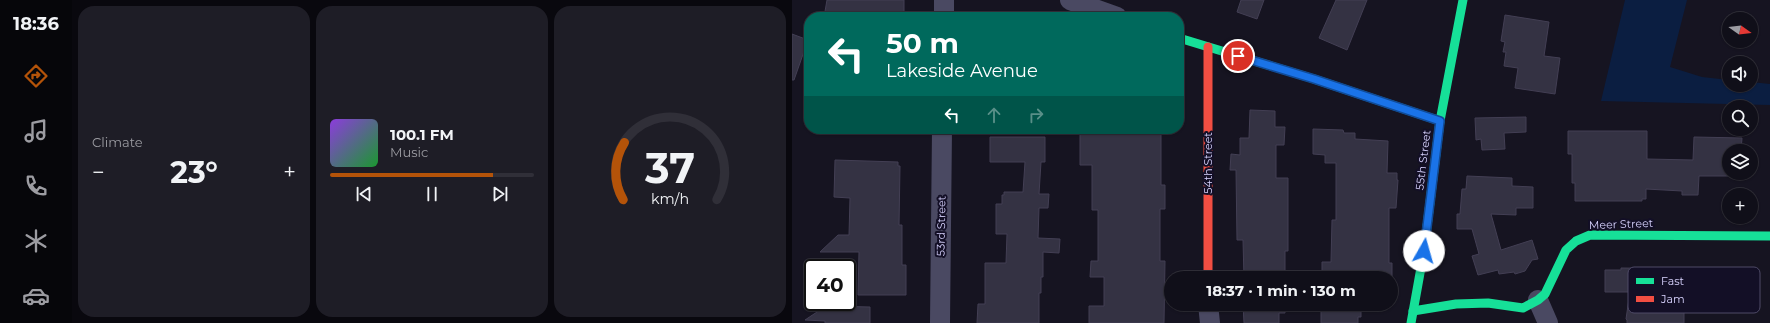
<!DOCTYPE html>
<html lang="en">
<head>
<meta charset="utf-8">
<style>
	body { margin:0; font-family:Montserrat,sans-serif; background:#1e1d26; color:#f1f3f6; height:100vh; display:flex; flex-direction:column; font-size:15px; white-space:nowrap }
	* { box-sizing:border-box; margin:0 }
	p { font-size:13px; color:#9c9ca2 }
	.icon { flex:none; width:22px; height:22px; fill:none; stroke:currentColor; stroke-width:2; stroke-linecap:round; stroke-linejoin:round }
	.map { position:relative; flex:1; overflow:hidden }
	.panel { display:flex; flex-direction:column; gap:6px; padding:6px; background:#09080e; width:720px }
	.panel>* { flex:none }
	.hud { position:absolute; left:12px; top:12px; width:380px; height:122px; border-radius:16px; box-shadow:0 1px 3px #0004,0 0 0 1px #302f38; background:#00695c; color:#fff; overflow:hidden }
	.needle { width:26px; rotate:104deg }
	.fabs { position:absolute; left:930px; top:12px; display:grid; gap:8px }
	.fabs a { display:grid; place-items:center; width:36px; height:36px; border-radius:50%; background:#100f19; box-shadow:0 1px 3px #0004,0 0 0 1px #302f38; font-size:20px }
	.speed { position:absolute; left:12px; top:259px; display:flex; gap:8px; font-size:20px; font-weight:700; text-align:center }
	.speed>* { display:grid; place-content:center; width:52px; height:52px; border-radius:50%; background:#100f19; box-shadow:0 1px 3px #0004,0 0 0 1px #302f38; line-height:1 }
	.speed .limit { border:2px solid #111; border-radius:6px; background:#fff; color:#111 }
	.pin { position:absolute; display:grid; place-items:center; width:34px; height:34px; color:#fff; margin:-17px; border:2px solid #fff; border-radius:50%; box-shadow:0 1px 4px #0007 }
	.me { position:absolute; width:44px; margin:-22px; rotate:7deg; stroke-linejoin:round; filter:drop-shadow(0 0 3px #0008) }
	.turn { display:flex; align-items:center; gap:14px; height:84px; padding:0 16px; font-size:18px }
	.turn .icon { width:52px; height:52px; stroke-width:2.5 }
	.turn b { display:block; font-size:28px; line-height:34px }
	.lanes { display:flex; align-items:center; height:38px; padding:0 16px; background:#0003; justify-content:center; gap:20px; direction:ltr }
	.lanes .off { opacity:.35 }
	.big { font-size:30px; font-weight:700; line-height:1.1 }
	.panel .widget { flex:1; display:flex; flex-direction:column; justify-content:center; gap:6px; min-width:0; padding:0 14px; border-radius:16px; background:#1e1d26 }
	.panel .dial { align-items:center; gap:0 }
	.dial svg { height:104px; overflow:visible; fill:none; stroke:#302f38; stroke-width:7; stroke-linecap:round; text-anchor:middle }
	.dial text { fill:#f1f3f6; stroke:none }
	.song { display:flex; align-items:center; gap:12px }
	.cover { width:48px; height:48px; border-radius:6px; background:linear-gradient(135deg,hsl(270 70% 55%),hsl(130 70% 35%)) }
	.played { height:4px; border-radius:2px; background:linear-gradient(90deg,#b45309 80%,#302f38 80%) }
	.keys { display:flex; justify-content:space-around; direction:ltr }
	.heat { display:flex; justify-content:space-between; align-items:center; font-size:22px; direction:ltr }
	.panel .tiles { flex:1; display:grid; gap:6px; grid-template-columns:repeat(3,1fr) }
	.trip { position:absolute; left:372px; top:271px; width:234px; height:40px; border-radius:20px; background:#100f19; box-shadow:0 1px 3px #0004,0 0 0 1px #302f38; font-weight:700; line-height:40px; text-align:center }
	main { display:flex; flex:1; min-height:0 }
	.tabs { display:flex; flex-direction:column; width:72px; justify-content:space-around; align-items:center; background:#06060a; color:#9c9ca2 }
	.tabs .icon { width:28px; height:28px }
	.tabs .active { color:#b45309 }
	.tabs b { font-size:18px; color:#f1f3f6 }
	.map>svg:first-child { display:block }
	.water { fill:#0b1e41 }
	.building { fill:#343243; stroke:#433f54 }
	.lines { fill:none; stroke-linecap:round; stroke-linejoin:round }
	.street { stroke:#4a4962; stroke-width:20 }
	.fast { stroke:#16e098; stroke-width:9 }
	.jam { stroke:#f24e42; stroke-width:9 }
	.route-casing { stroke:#114b97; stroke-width:10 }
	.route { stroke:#1a73e8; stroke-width:7 }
	.labels { text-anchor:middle; stroke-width:4; stroke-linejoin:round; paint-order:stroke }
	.street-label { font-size:11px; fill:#d9d4ff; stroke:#130f26 }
	.key { fill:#130f26; stroke:#4e4a67; stroke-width:1 }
	.key-label { font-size:11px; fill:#d9d4ff }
</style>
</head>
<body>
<main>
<nav class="tabs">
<b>18:36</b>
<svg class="icon active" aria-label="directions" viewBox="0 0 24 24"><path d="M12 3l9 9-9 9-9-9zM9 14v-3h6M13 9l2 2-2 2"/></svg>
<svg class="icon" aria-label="music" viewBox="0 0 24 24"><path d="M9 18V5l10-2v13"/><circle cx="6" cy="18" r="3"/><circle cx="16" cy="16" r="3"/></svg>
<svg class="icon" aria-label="phone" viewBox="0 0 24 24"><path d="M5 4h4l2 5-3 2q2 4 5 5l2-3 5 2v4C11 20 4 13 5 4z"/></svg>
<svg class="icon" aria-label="climate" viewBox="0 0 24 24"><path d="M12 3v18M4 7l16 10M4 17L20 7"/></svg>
<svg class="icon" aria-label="car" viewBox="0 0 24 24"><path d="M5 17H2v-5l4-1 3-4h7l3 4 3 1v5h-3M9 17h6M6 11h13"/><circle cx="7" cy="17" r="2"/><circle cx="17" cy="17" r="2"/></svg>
</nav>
<section class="panel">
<div class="tiles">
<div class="widget"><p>Climate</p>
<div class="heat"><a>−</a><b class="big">23°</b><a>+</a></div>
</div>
<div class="widget">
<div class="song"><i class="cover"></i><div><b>100.1 FM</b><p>Music</p></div></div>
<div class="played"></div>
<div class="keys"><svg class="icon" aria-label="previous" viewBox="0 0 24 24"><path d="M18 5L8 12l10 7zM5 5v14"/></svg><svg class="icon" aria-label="pause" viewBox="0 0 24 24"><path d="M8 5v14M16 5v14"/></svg><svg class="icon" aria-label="next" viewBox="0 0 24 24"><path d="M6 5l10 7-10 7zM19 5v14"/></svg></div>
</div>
<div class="widget dial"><svg viewBox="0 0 100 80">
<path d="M14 69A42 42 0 1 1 86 69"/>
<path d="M14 69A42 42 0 0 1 15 25" stroke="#b45309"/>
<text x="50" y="56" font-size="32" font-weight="700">37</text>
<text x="50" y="72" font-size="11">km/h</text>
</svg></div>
</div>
</section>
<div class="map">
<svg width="978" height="323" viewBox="0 0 978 323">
	<rect width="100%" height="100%" fill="#161421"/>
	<polygon class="water" points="833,0 895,0 878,67 910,77 937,80 937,85 959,85 959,82 978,84 978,105 809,101"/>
	<g class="building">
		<polygon points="35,0 112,0 112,17 32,17"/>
		<polygon points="449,0 472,0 465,19 445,12"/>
		<polygon points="544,0 575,0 555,50 527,38"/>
		<polygon points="713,15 757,22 752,56 768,58 763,94 723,88 726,68 712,66 714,52 711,52 713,42 709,41"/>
		<polygon points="0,34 16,40 2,80 0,80"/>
		<polygon points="458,110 483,111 483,127 493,127 492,145 484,145 484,178 496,178 496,251 493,251 493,278 452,278 451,240 445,240 444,170 438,170 439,154 448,155 448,138 457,138"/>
		<polygon points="734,117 734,132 712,133 713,149 690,150 689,139 684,140 683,118"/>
		<polygon points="333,129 357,129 357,134 369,134 369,185 373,185 373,209 368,209 368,261 373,261 372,323 297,323 297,306 312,306 312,277 298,277 299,261 306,261 306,210 300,210 300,165 288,165 288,131 333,131"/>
		<polygon points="521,129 551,130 552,133 563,133 563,139 596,141 595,173 605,173 605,180 606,180 604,208 597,208 597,263 600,263 600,288 599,278 530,278 530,262 539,262 540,220 544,220 544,163 533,163 533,155 521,154"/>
		<polygon points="776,131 855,131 855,159 901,160 902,137 950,138 949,151 937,151 937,173 949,173 949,176 907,176 906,195 890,195 890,191 854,189 854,199 850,199 850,201 783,201 783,183 780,183 780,154 776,154"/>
		<polygon points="198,137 253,137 253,162 249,162 247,194 257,194 256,208 247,208 246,238 268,239 267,253 251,252 251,277 249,277 249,293 247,293 247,323 185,323 186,304 193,304 193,263 214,263 215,234 204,234 204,204 210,204 210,195 212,195 212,192 231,192 233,162 198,162"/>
		<polygon points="43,160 106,162 106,166 108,166 107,225 110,225 110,265 114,265 114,295 66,295 67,252 28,252 46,235 57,235 58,198 42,197"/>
		<polygon points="675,176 720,178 720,186 741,187 741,208 724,208 724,215 699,214 709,250 740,240 746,259 740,260 733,271 723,274 722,272 707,274 706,270 686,275 680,256 687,254 680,229 665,229 665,214 668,214 670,189 674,189"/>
		<polygon points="829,268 915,269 915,270 925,270 925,293 892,292 892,323 835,323 835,320 834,319 838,292 813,292 813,270 829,270"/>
		<polygon points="451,304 493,304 493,313 487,313 487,323 452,323"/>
		<polygon points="534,304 574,304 574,308 569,308 569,317 566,317 566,323 529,323 529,308 534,308"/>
		<polygon points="34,306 78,307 78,323 33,323 33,321 13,320"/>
	</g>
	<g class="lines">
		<g class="street">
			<polyline points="278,0 325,17"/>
			<polyline points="152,17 152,0"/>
			<polyline points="746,300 756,323"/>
			<polyline points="416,304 418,323"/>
			<polyline points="148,323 150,129"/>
		</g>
		<g class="fast">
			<polyline points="387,38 522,79 648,121"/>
			<polyline points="621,311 664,304 696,303 731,308 746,300 753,294 774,250 784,241 798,235 978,236"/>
			<polyline points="619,323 632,251 648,121 671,0"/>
		</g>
		<polyline class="jam" points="416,47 416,278"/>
	</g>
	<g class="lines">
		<g class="route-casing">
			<polyline id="route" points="446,56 522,79 648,121 632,251"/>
		</g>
		<use href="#route" class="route"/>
	</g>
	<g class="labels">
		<g class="street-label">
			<text transform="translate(631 160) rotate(-83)" y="4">55th Street</text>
			<text transform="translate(416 163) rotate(-90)" y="4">54th Street</text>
			<text transform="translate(829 224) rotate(-2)" y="4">Meer Street</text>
			<text transform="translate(149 226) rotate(-89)" y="4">53rd Street</text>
		</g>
	</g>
	<rect x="836" y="267" width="132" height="46" rx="6" class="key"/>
	<rect x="844" y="278" width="18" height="6" fill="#16e098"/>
	<rect x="844" y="296" width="18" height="6" fill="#f24e42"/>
	<g class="key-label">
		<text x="869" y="285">Fast</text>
		<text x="869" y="303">Jam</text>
	</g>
</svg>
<div class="fabs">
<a><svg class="needle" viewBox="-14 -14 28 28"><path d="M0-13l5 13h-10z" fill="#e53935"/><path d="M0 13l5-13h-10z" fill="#9c9ca2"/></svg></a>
<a><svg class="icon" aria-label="sound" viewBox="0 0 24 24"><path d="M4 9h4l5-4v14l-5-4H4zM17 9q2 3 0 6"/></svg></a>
<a><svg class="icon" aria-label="search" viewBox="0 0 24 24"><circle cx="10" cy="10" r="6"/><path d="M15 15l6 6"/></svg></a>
<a><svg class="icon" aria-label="layers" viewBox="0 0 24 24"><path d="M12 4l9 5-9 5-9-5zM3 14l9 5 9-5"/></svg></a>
<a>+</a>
</div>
<div class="speed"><div class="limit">40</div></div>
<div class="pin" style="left:446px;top:56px;background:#d93025"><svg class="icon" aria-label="arrive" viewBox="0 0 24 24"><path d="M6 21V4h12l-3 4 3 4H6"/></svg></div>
<svg class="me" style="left:632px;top:251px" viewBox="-20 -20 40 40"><circle r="19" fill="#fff"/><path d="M0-13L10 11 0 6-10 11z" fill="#1a73e8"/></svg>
<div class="trip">18:37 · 1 min · 130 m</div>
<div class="hud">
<div class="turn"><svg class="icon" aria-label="left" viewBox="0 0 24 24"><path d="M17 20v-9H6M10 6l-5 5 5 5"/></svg><div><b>50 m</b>Lakeside Avenue</div></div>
<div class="lanes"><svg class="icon" aria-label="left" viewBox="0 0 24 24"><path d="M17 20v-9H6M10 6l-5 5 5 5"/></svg><svg class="icon off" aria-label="ahead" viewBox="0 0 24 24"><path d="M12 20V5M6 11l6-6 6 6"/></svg><svg class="icon off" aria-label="right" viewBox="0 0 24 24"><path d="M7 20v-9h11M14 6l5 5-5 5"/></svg></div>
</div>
</div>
</main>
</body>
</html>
